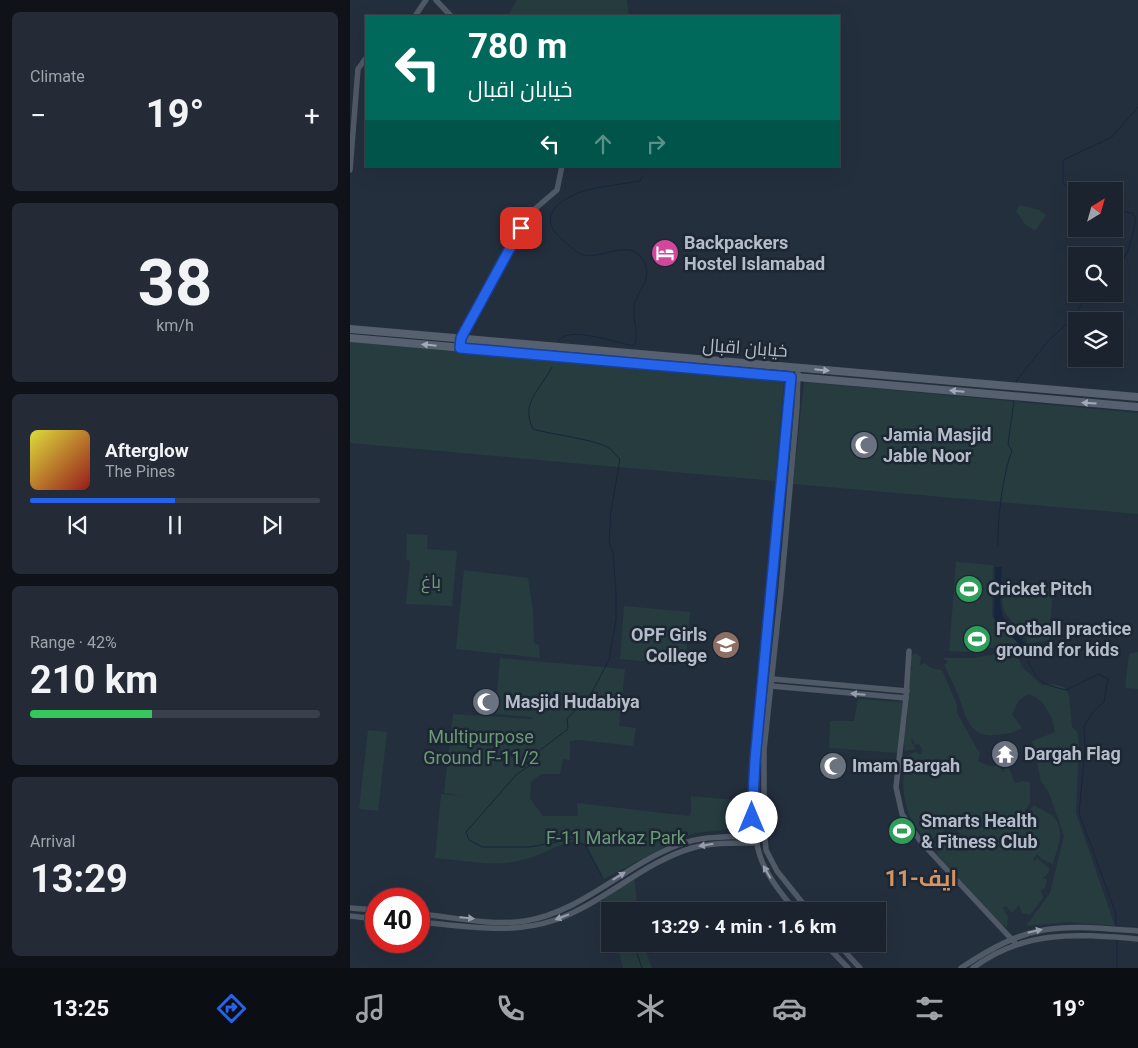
<!DOCTYPE html>
<html lang="en">
<head>
<meta charset="utf-8">
<style>
	body { margin:0; font-family:Roboto,Cairo,sans-serif; background:#242b36; color:#f1f3f6; height:100vh; display:flex; flex-direction:column; font-size:19px; white-space:nowrap }
	* { box-sizing:border-box; margin:0 }
	p { font-size:16px; color:#a0a4aa }
	.icon { flex:none; width:28px; height:28px; fill:none; stroke:currentColor; stroke-width:2; stroke-linecap:round; stroke-linejoin:round }
	.map { position:relative; flex:1; overflow:hidden }
	.panel { display:flex; flex-direction:column; gap:12px; padding:12px; background:#0f1319; width:350px }
	.panel>* { flex:none }
	.top-card { position:absolute; left:15px; top:15px; width:475px; height:152px; border-radius:0px; box-shadow:0 5px 20px #0002,0 0 0 1px #39404a; background:#00695c; color:#fff; overflow:hidden }
	.needle { width:32px; rotate:37deg }
	.buttons { position:absolute; left:718px; top:182px; display:grid; gap:10px }
	.buttons a { display:grid; place-items:center; width:55px; height:55px; border-radius:0px; background:#1b232e; box-shadow:0 5px 20px #0002,0 0 0 1px #39404a; font-size:25px }
	.speed { position:absolute; left:15px; top:888px; display:flex; gap:10px; font-size:25px; font-weight:700; text-align:center }
	.speed>* { display:grid; place-content:center; width:65px; height:65px; border-radius:50%; background:#1b232e; box-shadow:0 5px 20px #0002,0 0 0 1px #39404a; line-height:1 }
	.speed .limit { border:8px solid #d22; background:#fff; color:#111 }
	.pin { position:absolute; display:grid; place-items:center; width:42px; height:42px; color:#fff; margin:-21px; border-radius:10px; box-shadow:0 2px 8px #0006 }
	.me { position:absolute; width:55px; margin:-28px; rotate:0deg; stroke-linejoin:round; filter:drop-shadow(0 0 4px #0008) }
	.turn { display:flex; align-items:center; gap:18px; height:105px; padding:0 20px; font-size:22px }
	.turn .icon { width:65px; height:65px; stroke-width:2.5 }
	.turn b { display:block; font-size:35px; line-height:42px }
	.lanes { display:flex; align-items:center; height:48px; padding:0 20px; background:#0003; justify-content:center; gap:25px; direction:ltr }
	.lanes .off { opacity:.35 }
	.big { font-size:38px; font-weight:700; line-height:1.1 }
	.panel .tile { flex:1; display:flex; flex-direction:column; justify-content:center; gap:8px; min-width:0; padding:0 18px; border-radius:8px; background:#242b36 }
	.panel .dial { align-items:center; gap:0 }
	.dial b { font-size:65px; line-height:1 }
	.song { display:flex; align-items:center; gap:15px }
	.cover { width:60px; height:60px; border-radius:8px; background:linear-gradient(135deg,hsl(60 70% 55%),hsl(0 70% 35%)) }
	.played { height:5px; border-radius:2px; background:linear-gradient(90deg,#2563eb 50%,#39404a 50%) }
	.keys { display:flex; justify-content:space-around; direction:ltr }
	.heat { display:flex; justify-content:space-between; align-items:center; font-size:28px; direction:ltr }
	.charge { height:8px; border-radius:4px; background:linear-gradient(90deg,#34c759 42%,#39404a 0) }
	.trip { position:absolute; left:251px; top:902px; width:285px; height:50px; border-radius:0px; background:#1b232e; box-shadow:0 5px 20px #0002,0 0 0 1px #39404a; font-weight:700; line-height:50px; text-align:center }
	.tab-bar { display:flex; height:80px; justify-content:space-around; align-items:center; background:#0b0e12; color:#a0a4aa }
	.tab-bar .icon { width:35px; height:35px }
	.tab-bar .active { color:#2563eb }
	.tab-bar b { font-size:22px; color:#f1f3f6 }
	main { display:flex; flex:1; min-height:0 }
	.map>svg:first-child { display:block }
	.green { fill:#263c3f }
	.water { fill:#17263c }
	.lines { fill:none; stroke-linecap:round; stroke-linejoin:round }
	.stream { stroke:#17263c; stroke-width:1 }
	.minor { stroke:#505966; stroke-width:5.5 }
	.major { stroke:#56606e; stroke-width:8 }
	.oneway { fill:#a1aab7 }
	.oneway2 { fill:#969eab }
	.route-casing { stroke:#184099; stroke-width:12 }
	.route { stroke:#2563eb; stroke-width:9 }
	.labels { text-anchor:middle; stroke-width:5; stroke-linejoin:round; paint-order:stroke }
	.poi-label { font-size:18px; font-weight:bold; fill:#b4bcc9; stroke:#1d2633; text-anchor:start }
	.street-label { font-size:18px; fill:#b4bcc9; stroke:#1d2633 }
	.park-label { font-size:18px; fill:#6b9a76; stroke:#1d2633 }
	.district-label { font-size:22px; font-weight:bold; fill:#d59563; stroke:#1d2633 }
</style>
</head>
<body>
<main>
<section class="panel">
<div class="tile"><p>Climate</p>
<div class="heat"><a>−</a><b class="big">19°</b><a>+</a></div>
</div>
<div class="tile dial"><b>38</b><p>km/h</p></div>
<div class="tile">
<div class="song"><i class="cover"></i><div><b>Afterglow</b><p>The Pines</p></div></div>
<div class="played"></div>
<div class="keys"><svg class="icon" aria-label="previous" viewBox="0 0 24 24"><path d="M18 5L8 12l10 7zM5 5v14"/></svg><svg class="icon" aria-label="pause" viewBox="0 0 24 24"><path d="M8 5v14M16 5v14"/></svg><svg class="icon" aria-label="next" viewBox="0 0 24 24"><path d="M6 5l10 7-10 7zM19 5v14"/></svg></div>
</div>
<div class="tile"><p>Range · 42%</p><b class="big">210 km</b><div class="charge"></div></div>
<div class="tile"><p>Arrival</p><b class="big">13:29</b></div>
</section>
<div class="map">
<svg width="788" height="968" viewBox="0 0 788 968">
	<rect width="100%" height="100%" fill="#242f3e"/>
	<g class="green">
		<polygon points="167,0 277,0 279,16 160,16 159,14"/>
		<polygon points="670,205 689,210 696,215 685,231 675,224 666,211"/>
		<polygon points="0,340 434,380 425,481 0,443"/>
		<polygon points="454,382 788,413 788,514 443,484"/>
		<polygon points="57,534 78,535 77,549 107,551 102,606 56,604 60,561 56,560"/>
		<polygon points="606,562 643,565 642,616 669,644 614,652 599,651"/>
		<polygon points="114,570 178,578 183,610 184,643 189,645 190,658 106,649"/>
		<path d="M654 584 703 589 699 640 677 644 676 633C655 616 649 612 654 584Z"/>
		<polygon points="274,606 340,612 335,665 270,659"/>
		<polygon points="788,652 788,689 775,688 779,654"/>
		<path d="M565 653 571 657 570 665 575 663 581 668 592 670 607 705V713L630 754 628 761 639 766H648L655 773 654 767 659 768 665 783 673 781 680 782V802L673 815H676L684 805C689 809 701 813 705 818 716 832 706 851 703 864L693 860 687 854 683 859 685 861 687 858 700 869 696 876 692 878 697 879 695 888 691 890 693 898 680 915 672 913 669 905 662 913 656 906 653 908 658 917 657 927 650 924 587 854 588 848 584 846 587 841 589 844 595 837 611 834 605 829 594 830 593 832 578 841C552 814 551 792 555 757L565 752 571 755 572 749 569 744 565 745 562 738 561 741 566 749 555 751 553 739 558 715 555 711 559 673 563 668 560 666 561 656Z"/>
		<path d="M654 653H667L672 667 692 685 704 684 714 687 719 695 722 727 727 732 729 743 726 813 765 926 718 922 676 926 700 893 714 836 699 793 691 781 682 741 705 732C703 717 694 698 678 694L669 700 662 714 672 728C663 734 655 734 645 735 619 737 616 717 609 697 605 687 599 675 594 665L598 662 593 658H623Z"/>
		<path d="M150 658 275 669 269 726 286 728 283 746 230 740 220 741V760L213 759 210 774H191L181 782 180 798 193 816H228L227 803 339 816 341 813V796L397 801 396 827 346 833 330 839 254 879 236 845 227 840C206 845 189 857 168 861 142 867 112 860 85 858L91 794 113 796 94 793 103 714 183 719 180 717 145 714Z"/>
		<polygon points="508,699 553,702 548,753 479,748 480,721 504,721"/>
		<polygon points="18,730 37,732 28,811 9,809"/>
		<polygon points="284,876 288,911 260,911 260,917 253,897"/>
		<polygon points="267,944 293,944 302,968 273,968"/>
	</g>
	<path class="water" d="M645 567H652C650 610 644 613 676 644L671 646 644 618Z"/>
	<g class="lines">
		<g class="stream">
			<polyline points="726,196 713,183 713,160 762,137 788,107"/>
			<path d="M764 211 782 213 786 219C782 238 779 258 764 270"/>
			<path d="M208 342C214 324 268 343 283 346L285 344C289 327 282 320 284 307 286 293 302 280 295 264 283 234 251 262 230 254 225 251 220 246 215 242 183 218 209 198 237 190 254 186 272 184 290 181L292 176"/>
			<path d="M202 367C191 389 170 402 183 429 203 435 244 439 259 448 263 451 266 456 270 459L261 511 259 541 263 552 266 593V619L259 660 242 692 217 719 218 729 185 754 177 763 179 766 166 775 116 832 119 840 132 847H180L223 839 236 846 252 877"/>
			<polyline points="666,384 667,380 699,340 722,319 739,294"/>
			<path d="M648 546C647 523 653 472 662 451L658 444 664 400"/>
			<polyline points="658,627 672,639"/>
			<path d="M678 661C688 682 694 685 716 690L749 674 758 679 754 702 743 712 734 726 735 750 729 813 766 914V927"/>
			<polyline points="268,903 270,911"/>
			<polyline points="284,944 292,968"/>
			<polyline points="767,968 767,939"/>
		</g>
		<g class="minor">
			<polyline points="86,0 101,16"/>
			<polyline points="65,16 76,0"/>
			<polyline points="0,170 8,69 16,58"/>
			<polyline points="111,348 111,338 179,214 207,190 212,166"/>
			<polyline points="448,367 447,407 431,590 414,750 414,826 416,850 427,871 459,911"/>
			<path d="M441 373 402 798C405 853 409 869 446 911"/>
			<polyline points="559,651 556,698 546,787 552,814 571,842 666,944"/>
			<polyline points="422,679 557,691"/>
			<polyline points="421,686 556,698"/>
			<polyline points="0,908 26,910"/>
			<path d="M69 914C103 917 141 926 175 921 232 912 275 865 328 845 357 834 384 838 414 835"/>
			<polyline points="0,916 26,919"/>
			<path d="M69 922C114 926 161 935 205 920 252 904 294 862 342 848 364 842 385 843 407 843"/>
			<polyline points="475,944 498,968"/>
			<polyline points="488,944 510,968"/>
			<path d="M611 968C681 921 708 925 788 931"/>
			<path d="M623 968C675 929 727 934 788 939"/>
		</g>
		<g class="major">
			<polyline points="0,329 788,397"/>
			<polyline points="0,338 788,407"/>
		</g>
	</g>
	<defs><path id="oneway-solid" d="M-6-.8H1V-3.2L6.5 0L1 3.2V.8H-6Z" transform="scale(1.25)"/></defs>
	<g class="oneway">
		<use href="#oneway-solid" transform="translate(79 345) rotate(-174)"/>
		<use href="#oneway-solid" transform="translate(472 370) rotate(6)"/>
		<use href="#oneway-solid" transform="translate(607 391) rotate(-175)"/>
		<use href="#oneway-solid" transform="translate(739 403) rotate(-176)"/>
	</g>
	<g class="oneway2">
		<use href="#oneway-solid" transform="translate(508 694) rotate(-175)"/>
		<use href="#oneway-solid" transform="translate(356 845) rotate(171)"/>
		<use href="#oneway-solid" transform="translate(417 872) rotate(-119)"/>
		<use href="#oneway-solid" transform="translate(269 876) rotate(-31)"/>
		<use href="#oneway-solid" transform="translate(212 917) rotate(159)"/>
		<use href="#oneway-solid" transform="translate(117 918) rotate(5)"/>
		<use href="#oneway-solid" transform="translate(685 931) rotate(-13)"/>
	</g>
	<g class="lines">
		<g class="route-casing">
			<polyline id="route" points="171,228 111,338 110,348 441,377 405,760 402,818"/>
		</g>
		<use href="#route" class="route"/>
	</g>
	<defs>
		<g id="hotel-disc" transform="scale(1.4375)"><circle r="9.5" fill="#d1479c" stroke="#1d2633"/><path d="M-6-4.5h1.5V1H6V5H4.5V3h-9V5H-6ZM-4 0a1.8 1.8 0 1 1 3.6 0ZM.5 0V-2.5h3Q6-2.5 6 0Z" fill="#fff"/></g>
		<g id="mosque-disc" transform="scale(1.4375)"><circle r="9.5" fill="#6b7280" stroke="#1d2633"/><path d="M3.5-4.9A6 6 0 1 0 3.5 4.9A5 5 0 1 1 3.5-4.9Z" fill="#fff"/></g>
		<g id="stadium-disc" transform="scale(1.4375)"><circle r="9.5" fill="#2e9e5b" stroke="#1d2633"/><path d="M0-5a6.5 5 0 1 0 0 10a6.5 5 0 1 0 0-10ZM-3.5-1.8h7v3.6h-7Z" fill="#fff"/></g>
		<g id="university-disc" transform="scale(1.4375)"><circle r="9.5" fill="#8d6e63" stroke="#1d2633"/><path d="M0-5L7-2L0 1L-7-2ZM-4 1L0 2.5L4 1V4Q0 6-4 4Z" fill="#fff"/></g>
		<g id="temple-disc" transform="scale(1.4375)"><circle r="9.5" fill="#6b7280" stroke="#1d2633"/><path d="M0-6L5-2H3V0L6.5 2.5H4V6H1.5V3h-3V6H-4V2.5H-6.5L-3 0V-2H-5Z" fill="#fff"/></g>
	</defs>
	<g fill-rule="evenodd">
		<use href="#hotel-disc" x="315" y="253"/>
		<use href="#mosque-disc" x="514" y="445"/>
		<use href="#stadium-disc" x="619" y="589"/>
		<use href="#stadium-disc" x="627" y="639"/>
		<use href="#university-disc" x="376" y="645"/>
		<use href="#mosque-disc" x="136" y="702"/>
		<use href="#temple-disc" x="655" y="754"/>
		<use href="#mosque-disc" x="483" y="766"/>
		<use href="#stadium-disc" x="552" y="831"/>
	</g>
	<g class="labels">
		<g class="poi-label">
			<text x="334" y="249">Backpackers<tspan x="334" dy="21">Hostel Islamabad</tspan></text>
			<text x="533" y="441">Jamia Masjid<tspan x="533" dy="21">Jable Noor</tspan></text>
			<text x="638" y="595">Cricket Pitch</text>
			<text x="646" y="635">Football practice<tspan x="646" dy="21">ground for kids</tspan></text>
			<text x="357" y="641" text-anchor="end">OPF Girls<tspan x="357" dy="21">College</tspan></text>
			<text x="155" y="708">Masjid Hudabiya</text>
			<text x="674" y="760">Dargah Flag</text>
			<text x="502" y="772">Imam Bargah</text>
			<text x="571" y="827">Smarts Health<tspan x="571" dy="21">&amp; Fitness Club</tspan></text>
		</g>
		<g class="street-label">
			<text transform="translate(395 348) rotate(4)" y="6">خیابان اقبال</text>
		</g>
		<g class="park-label">
			<text x="81" y="588">باغ</text>
			<text x="131" y="743">Multipurpose<tspan x="131" dy="21">Ground F-11/2</tspan></text>
			<text x="266" y="844">F-11 Markaz Park</text>
		</g>
		<g class="district-label">
			<text x="571" y="886">ایف-11</text>
		</g>
	</g>
</svg>
<div class="buttons">
<a><svg class="needle" viewBox="-14 -14 28 28"><path d="M0-13l5 13h-10z" fill="#e53935"/><path d="M0 13l5-13h-10z" fill="#a0a4aa"/></svg></a>
<a><svg class="icon" aria-label="search" viewBox="0 0 24 24"><circle cx="10" cy="10" r="6"/><path d="M15 15l6 6"/></svg></a>
<a><svg class="icon" aria-label="layers" viewBox="0 0 24 24"><path d="M12 4l9 5-9 5-9-5zM3 14l9 5 9-5"/></svg></a>
</div>
<div class="speed"><div class="limit">40</div></div>
<div class="pin" style="left:171px;top:228px;background:#d93025"><svg class="icon" aria-label="arrive" viewBox="0 0 24 24"><path d="M6 21V4h12l-3 4 3 4H6"/></svg></div>
<svg class="me" style="left:402px;top:818px" viewBox="-20 -20 40 40"><circle r="19" fill="#fff"/><path d="M0-13L10 11 0 6-10 11z" fill="#2563eb"/></svg>
<div class="trip">13:29 · 4 min · 1.6 km</div>
<div class="top-card">
<div class="turn"><svg class="icon" aria-label="left" viewBox="0 0 24 24"><path d="M17 20v-9H6M10 6l-5 5 5 5"/></svg><div><b>780 m</b>خیابان اقبال</div></div>
<div class="lanes"><svg class="icon" aria-label="left" viewBox="0 0 24 24"><path d="M17 20v-9H6M10 6l-5 5 5 5"/></svg><svg class="icon off" aria-label="ahead" viewBox="0 0 24 24"><path d="M12 20V5M6 11l6-6 6 6"/></svg><svg class="icon off" aria-label="right" viewBox="0 0 24 24"><path d="M7 20v-9h11M14 6l5 5-5 5"/></svg></div>
</div>
</div>
</main>
<nav class="tab-bar">
<b>13:25</b>
<svg class="icon active" aria-label="directions" viewBox="0 0 24 24"><path d="M12 3l9 9-9 9-9-9zM9 14v-3h6M13 9l2 2-2 2"/></svg>
<svg class="icon" aria-label="music" viewBox="0 0 24 24"><path d="M9 18V5l10-2v13"/><circle cx="6" cy="18" r="3"/><circle cx="16" cy="16" r="3"/></svg>
<svg class="icon" aria-label="phone" viewBox="0 0 24 24"><path d="M5 4h4l2 5-3 2q2 4 5 5l2-3 5 2v4C11 20 4 13 5 4z"/></svg>
<svg class="icon" aria-label="climate" viewBox="0 0 24 24"><path d="M12 3v18M4 7l16 10M4 17L20 7"/></svg>
<svg class="icon" aria-label="car" viewBox="0 0 24 24"><path d="M5 17H2v-5l4-1 3-4h7l3 4 3 1v5h-3M9 17h6M6 11h13"/><circle cx="7" cy="17" r="2"/><circle cx="17" cy="17" r="2"/></svg>
<svg class="icon" aria-label="filters" viewBox="0 0 24 24"><path d="M4 7h16M4 17h16"/><circle cx="9" cy="7" r="2"/><circle cx="15" cy="17" r="2"/></svg>
<b>19°</b>
</nav>
</body>
</html>
